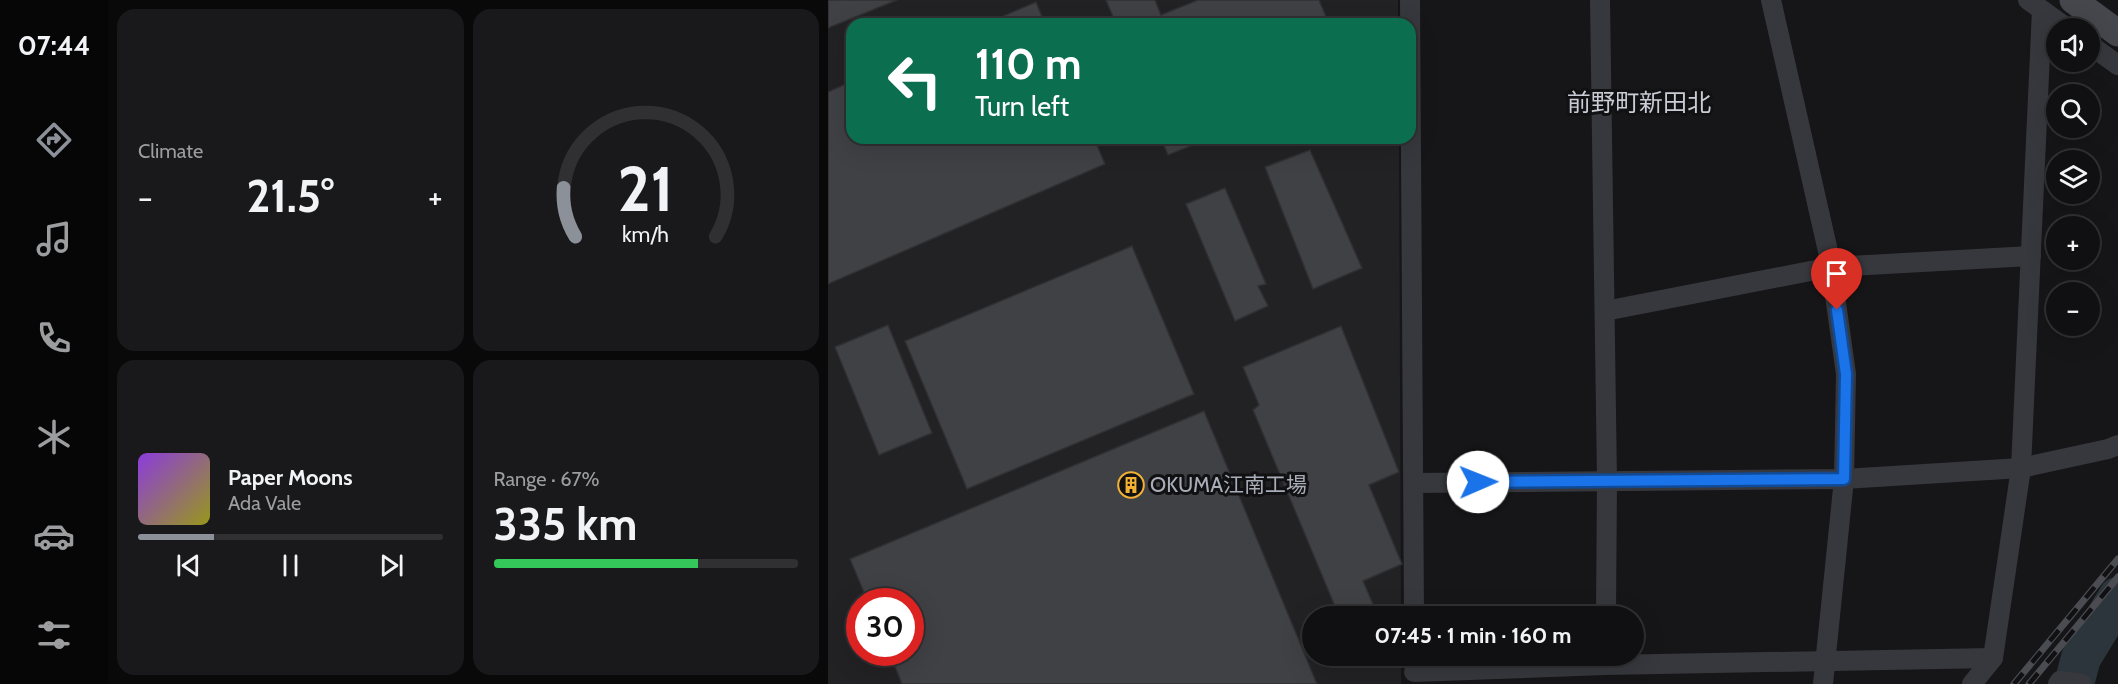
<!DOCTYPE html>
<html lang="en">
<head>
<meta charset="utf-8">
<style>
	body { margin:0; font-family:Cabin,"Noto Sans JP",sans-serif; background:#19191b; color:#f1f3f6; height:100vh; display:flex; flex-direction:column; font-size:22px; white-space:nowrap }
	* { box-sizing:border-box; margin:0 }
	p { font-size:20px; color:#9c9d9f }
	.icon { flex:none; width:33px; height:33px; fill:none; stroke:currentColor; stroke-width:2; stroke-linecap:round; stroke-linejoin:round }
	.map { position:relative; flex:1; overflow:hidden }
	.panel { display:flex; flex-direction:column; gap:9px; padding:9px; background:#09090a; width:720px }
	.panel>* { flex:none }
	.top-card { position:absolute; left:18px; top:18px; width:570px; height:126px; border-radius:18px; box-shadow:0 6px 24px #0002,0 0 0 2px #303032; background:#0b6e4f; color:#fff; overflow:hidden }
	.controls { position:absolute; left:1218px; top:18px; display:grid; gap:12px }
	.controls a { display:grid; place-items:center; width:54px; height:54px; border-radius:50%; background:#101012; box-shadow:0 6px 24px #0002,0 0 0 2px #303032; font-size:30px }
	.speed { position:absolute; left:18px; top:588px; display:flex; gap:12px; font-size:30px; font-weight:700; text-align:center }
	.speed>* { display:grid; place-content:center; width:78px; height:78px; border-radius:50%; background:#101012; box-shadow:0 6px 24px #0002,0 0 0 2px #303032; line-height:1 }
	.speed .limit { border:9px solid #d22; background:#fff; color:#111 }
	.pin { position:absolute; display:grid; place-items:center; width:51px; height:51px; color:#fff; margin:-62px -26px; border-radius:50% 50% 50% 0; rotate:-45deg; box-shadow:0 0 6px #0007 }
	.pin .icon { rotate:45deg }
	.me { position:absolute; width:66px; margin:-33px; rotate:89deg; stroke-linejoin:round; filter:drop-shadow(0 0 4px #0008) }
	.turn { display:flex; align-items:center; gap:21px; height:126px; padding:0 30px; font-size:27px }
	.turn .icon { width:78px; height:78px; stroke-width:2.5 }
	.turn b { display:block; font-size:42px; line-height:51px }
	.big { font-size:45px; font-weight:700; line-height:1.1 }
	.panel .widget { flex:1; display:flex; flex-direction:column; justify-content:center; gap:9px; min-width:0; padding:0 21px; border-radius:18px; background:#19191b }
	.panel .dial { align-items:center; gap:0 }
	.dial svg { height:156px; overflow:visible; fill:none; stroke:#303032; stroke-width:7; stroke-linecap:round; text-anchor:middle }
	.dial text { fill:#f1f3f6; stroke:none }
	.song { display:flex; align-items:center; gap:18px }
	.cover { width:72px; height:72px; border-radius:9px; background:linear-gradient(135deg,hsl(270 70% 55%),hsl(60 70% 35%)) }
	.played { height:6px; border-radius:3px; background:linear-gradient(90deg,#8c9099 25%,#303032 25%) }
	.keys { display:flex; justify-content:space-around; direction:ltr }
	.heat { display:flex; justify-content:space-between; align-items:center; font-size:33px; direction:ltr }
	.charge { height:9px; border-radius:4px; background:linear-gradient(90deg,#34c759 67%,#303032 0) }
	.panel .tiles { flex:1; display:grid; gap:9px; grid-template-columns:repeat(2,1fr) }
	.trip { position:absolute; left:474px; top:606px; width:342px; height:60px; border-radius:30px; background:#101012; box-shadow:0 6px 24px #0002,0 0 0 2px #303032; font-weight:700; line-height:60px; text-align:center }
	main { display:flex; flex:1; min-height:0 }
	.tabs { display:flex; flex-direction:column; width:108px; justify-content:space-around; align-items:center; background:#060607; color:#9c9d9f }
	.tabs .icon { width:42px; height:42px }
	.tabs .on { color:#8c9099 }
	.tabs b { font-size:27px; color:#f1f3f6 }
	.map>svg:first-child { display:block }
	.built { fill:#222225; fill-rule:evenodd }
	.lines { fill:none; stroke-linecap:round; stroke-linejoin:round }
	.river { stroke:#2c353c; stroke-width:40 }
	.building { fill:#404145; stroke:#303034; stroke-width:1.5 }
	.minor { stroke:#37383d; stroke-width:20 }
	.secondary { stroke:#45474d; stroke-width:27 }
	.rail-casing { stroke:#4a4c52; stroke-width:7 }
	.rail { stroke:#111113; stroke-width:4.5; stroke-dasharray:14; stroke-linecap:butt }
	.route-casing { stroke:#114b97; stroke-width:15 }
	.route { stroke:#1a73e8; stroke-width:10 }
	.labels { text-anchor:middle; stroke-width:6; stroke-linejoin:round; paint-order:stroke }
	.poi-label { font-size:21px; fill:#a8adb8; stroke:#111113; text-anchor:start }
	.quarter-label { font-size:24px; fill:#c9ccd4; stroke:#111113 }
</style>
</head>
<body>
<main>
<nav class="tabs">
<b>07:44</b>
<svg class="icon on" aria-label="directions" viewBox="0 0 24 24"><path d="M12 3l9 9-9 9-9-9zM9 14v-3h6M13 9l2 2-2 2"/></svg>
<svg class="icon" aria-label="music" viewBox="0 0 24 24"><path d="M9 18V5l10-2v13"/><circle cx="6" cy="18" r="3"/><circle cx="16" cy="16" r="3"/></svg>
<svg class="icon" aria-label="phone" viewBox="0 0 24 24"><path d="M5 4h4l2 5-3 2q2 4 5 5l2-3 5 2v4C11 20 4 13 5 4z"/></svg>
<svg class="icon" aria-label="climate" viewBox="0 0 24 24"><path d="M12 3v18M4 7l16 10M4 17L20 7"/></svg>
<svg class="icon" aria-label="car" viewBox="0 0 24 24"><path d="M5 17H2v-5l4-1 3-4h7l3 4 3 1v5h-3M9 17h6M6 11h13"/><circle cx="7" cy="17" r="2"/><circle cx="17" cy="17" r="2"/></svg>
<svg class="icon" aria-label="filters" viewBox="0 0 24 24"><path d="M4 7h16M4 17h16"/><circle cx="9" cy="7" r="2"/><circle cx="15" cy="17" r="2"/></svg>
</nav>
<section class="panel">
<div class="tiles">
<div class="widget"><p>Climate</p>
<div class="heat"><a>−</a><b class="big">21.5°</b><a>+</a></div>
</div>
<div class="widget dial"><svg viewBox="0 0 100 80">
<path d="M14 69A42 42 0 1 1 86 69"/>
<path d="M14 69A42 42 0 0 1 8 44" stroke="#8c9099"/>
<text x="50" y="56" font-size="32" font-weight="700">21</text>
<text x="50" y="72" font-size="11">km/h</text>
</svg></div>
<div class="widget">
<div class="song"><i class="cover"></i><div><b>Paper Moons</b><p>Ada Vale</p></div></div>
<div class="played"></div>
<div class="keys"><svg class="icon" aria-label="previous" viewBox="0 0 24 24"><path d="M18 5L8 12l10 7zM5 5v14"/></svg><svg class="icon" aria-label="pause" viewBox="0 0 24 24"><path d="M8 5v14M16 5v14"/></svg><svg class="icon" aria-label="next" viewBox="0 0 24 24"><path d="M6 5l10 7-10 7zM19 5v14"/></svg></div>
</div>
<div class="widget"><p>Range · 67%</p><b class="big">335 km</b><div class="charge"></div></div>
</div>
</section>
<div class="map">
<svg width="1290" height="684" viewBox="0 0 1290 684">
	<rect width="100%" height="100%" fill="#161618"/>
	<path class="built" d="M0 0H570V24H24V138H571L573 616H484V656H573V684H0ZM32 602H82V652H32Z"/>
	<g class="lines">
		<polyline class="river" points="1246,684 1253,658 1290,597"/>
	</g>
	<g class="building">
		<polygon points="0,0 69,0 0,28"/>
		<polygon points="278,0 327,0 333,15 370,0 491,0 501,24 288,24"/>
		<polygon points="208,2 217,24 157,24"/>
		<polygon points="24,81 24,138 266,138 277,164 0,284 0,92"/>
		<polygon points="333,138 392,138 377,144 375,141 340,155"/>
		<polygon points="482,150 534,268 485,289 437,167"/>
		<polygon points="397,188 438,284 430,286 440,306 407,321 358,204"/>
		<polygon points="304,246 366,394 139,489 77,341"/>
		<polygon points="60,325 104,433 51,455 7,347"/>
		<polygon points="513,326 571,472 541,485 574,564 535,581 550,616 511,616 425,410 431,405 415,367"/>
		<polygon points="376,411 489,684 74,684 61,652 82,652 82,602 40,602 22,559"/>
	</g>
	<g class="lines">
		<g class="minor">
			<polyline points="582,0 586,616"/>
			<polyline points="772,0 779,480 778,616"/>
			<polyline points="943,0 1002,260 1018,374 1016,479 995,684"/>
			<polyline points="1200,0 1239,28"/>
			<polyline points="1262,45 1290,65"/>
			<polyline points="777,311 1003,267 1203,256"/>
			<polyline points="586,483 1016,479 1193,468 1280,449 1290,445"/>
			<polyline points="586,672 777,665 1165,658"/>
			<polyline points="1144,684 1165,658 1193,468 1214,10"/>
			<polyline points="1230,684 1232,681 1254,684"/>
		</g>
		<polyline class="secondary" points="1245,0 1290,33"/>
		<g class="rail-casing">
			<g id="rail">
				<polyline points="1186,684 1290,559"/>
				<polyline points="1201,684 1290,577"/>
			</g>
		</g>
		<use href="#rail" class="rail"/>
	</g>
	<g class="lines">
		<g class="route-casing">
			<polyline id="route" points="650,482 1016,479 1018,374 1009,310"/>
		</g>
		<use href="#route" class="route"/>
	</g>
	<defs>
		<g id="building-ring" transform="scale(1.35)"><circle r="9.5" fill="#111113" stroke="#f2b134" stroke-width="1.5"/><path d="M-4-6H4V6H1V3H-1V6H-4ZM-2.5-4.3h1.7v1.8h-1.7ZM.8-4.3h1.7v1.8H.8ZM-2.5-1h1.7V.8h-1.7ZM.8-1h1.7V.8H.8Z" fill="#f2b134"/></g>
	</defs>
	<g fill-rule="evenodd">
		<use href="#building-ring" x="303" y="485"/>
	</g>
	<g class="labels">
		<g class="poi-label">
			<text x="322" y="492">OKUMA江南工場</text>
		</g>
		<g class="quarter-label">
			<text x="811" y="111">前野町新田北</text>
		</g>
	</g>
</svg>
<div class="controls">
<a><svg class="icon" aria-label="sound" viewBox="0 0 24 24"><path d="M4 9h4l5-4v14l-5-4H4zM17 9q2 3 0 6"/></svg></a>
<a><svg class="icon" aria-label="search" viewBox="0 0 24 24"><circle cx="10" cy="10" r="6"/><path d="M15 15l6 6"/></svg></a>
<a><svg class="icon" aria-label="layers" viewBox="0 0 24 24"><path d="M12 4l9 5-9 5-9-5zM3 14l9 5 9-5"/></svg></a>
<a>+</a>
<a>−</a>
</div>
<div class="speed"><div class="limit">30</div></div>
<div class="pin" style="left:1009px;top:310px;background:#d93025"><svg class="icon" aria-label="arrive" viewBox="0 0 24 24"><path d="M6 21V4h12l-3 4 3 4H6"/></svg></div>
<svg class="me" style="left:650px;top:482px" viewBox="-20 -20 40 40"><circle r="19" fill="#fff"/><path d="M0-13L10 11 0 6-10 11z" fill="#1a73e8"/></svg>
<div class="trip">07:45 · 1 min · 160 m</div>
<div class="top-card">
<div class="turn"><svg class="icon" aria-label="left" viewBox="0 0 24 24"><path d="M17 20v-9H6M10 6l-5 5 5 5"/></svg><div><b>110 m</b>Turn left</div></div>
</div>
</div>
</main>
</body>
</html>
